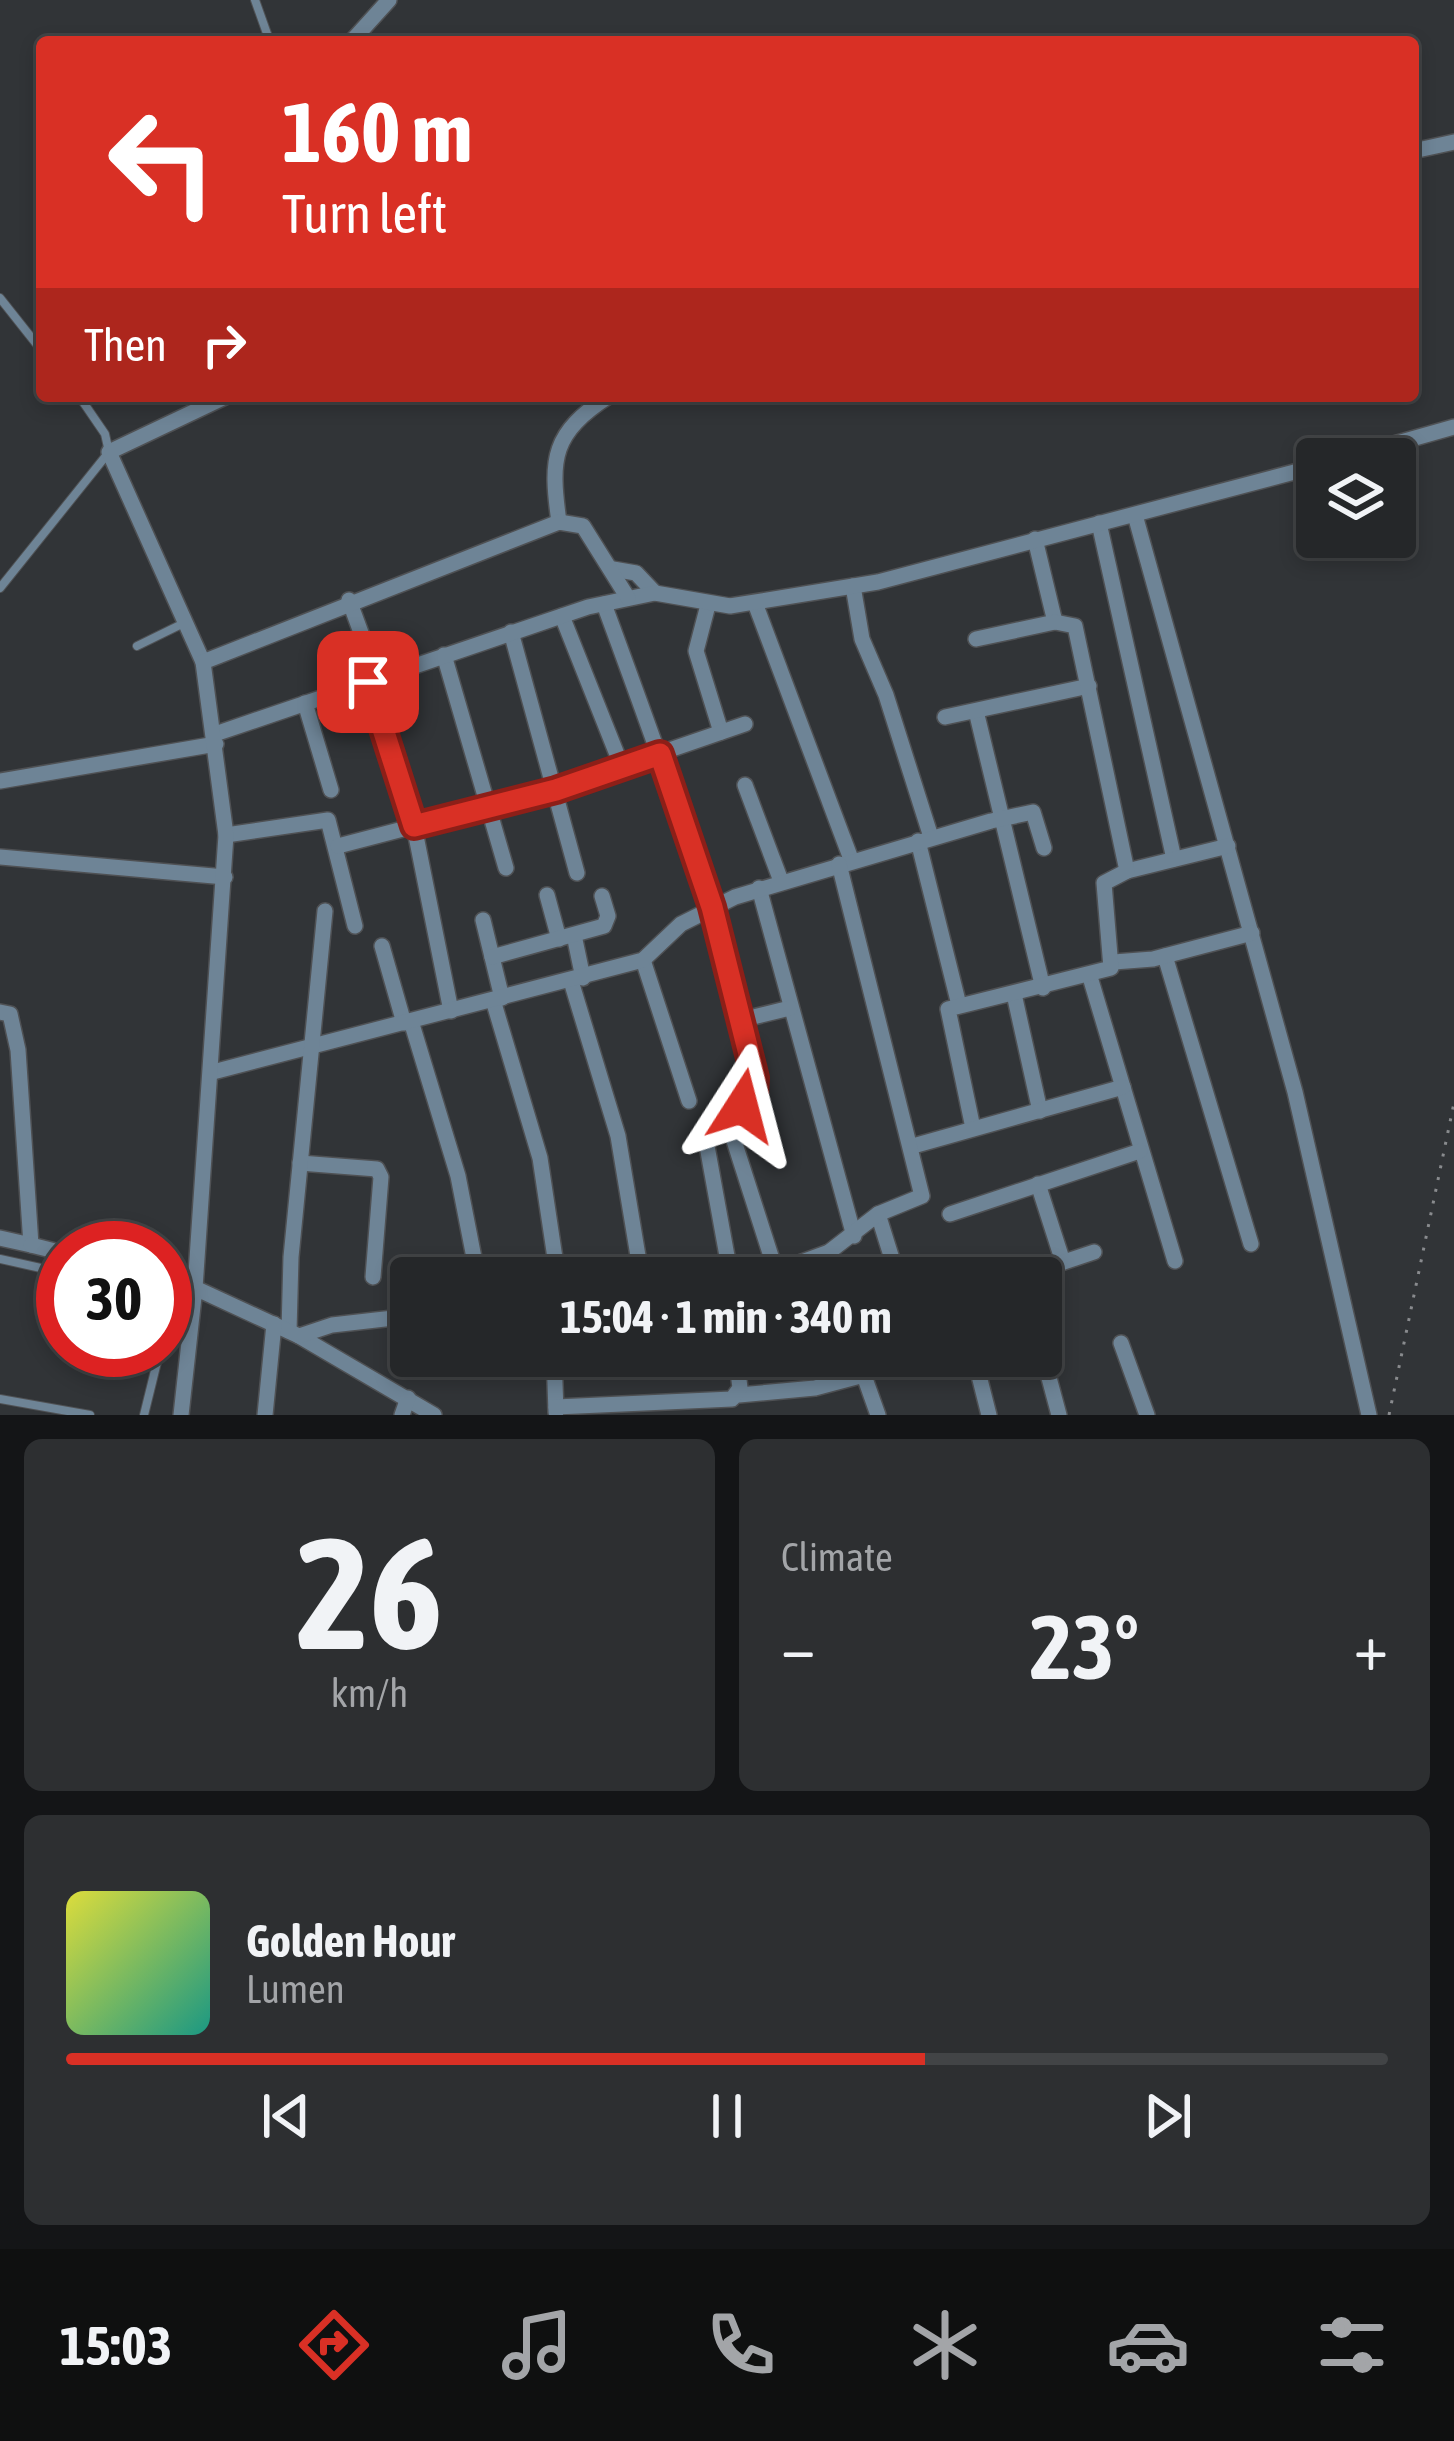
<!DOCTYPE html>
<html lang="en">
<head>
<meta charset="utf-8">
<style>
	body { margin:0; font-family:"Asap Condensed",sans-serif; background:#2d2f31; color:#f1f3f6; height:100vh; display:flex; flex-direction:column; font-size:45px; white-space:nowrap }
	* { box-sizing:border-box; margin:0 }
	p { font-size:39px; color:#a3a5a8 }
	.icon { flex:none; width:66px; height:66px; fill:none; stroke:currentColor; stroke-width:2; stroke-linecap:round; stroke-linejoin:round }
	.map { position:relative; height:1415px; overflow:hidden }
	.details { display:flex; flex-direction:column; gap:24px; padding:24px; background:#141517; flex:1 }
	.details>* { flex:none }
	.hud { position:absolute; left:36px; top:36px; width:1383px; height:366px; border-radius:12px; box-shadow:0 6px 18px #0003,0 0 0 3px #424446; background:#d93025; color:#fff; overflow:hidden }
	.tools { position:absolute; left:1296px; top:438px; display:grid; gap:24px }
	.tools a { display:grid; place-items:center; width:120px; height:120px; border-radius:12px; background:#252729; box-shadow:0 6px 18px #0003,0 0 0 3px #424446; font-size:60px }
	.speed { position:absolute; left:36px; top:1221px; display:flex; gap:24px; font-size:60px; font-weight:700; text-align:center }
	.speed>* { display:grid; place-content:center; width:156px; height:156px; border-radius:50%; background:#252729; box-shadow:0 6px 18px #0003,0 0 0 3px #424446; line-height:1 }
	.speed .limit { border:18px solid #d22; background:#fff; color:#111 }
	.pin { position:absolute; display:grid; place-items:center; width:102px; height:102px; color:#fff; margin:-51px; border-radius:24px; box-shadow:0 6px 18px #0006 }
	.me { position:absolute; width:132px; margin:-66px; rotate:9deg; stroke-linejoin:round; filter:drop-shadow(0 0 9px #0008) }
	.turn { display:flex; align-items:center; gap:42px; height:252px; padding:0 48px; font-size:54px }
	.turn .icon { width:156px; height:156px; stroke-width:2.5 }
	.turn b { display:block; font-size:84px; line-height:102px }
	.then { display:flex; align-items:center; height:114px; padding:0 48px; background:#0003; gap:24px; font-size:45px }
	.big { font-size:90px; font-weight:700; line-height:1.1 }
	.details .widget { flex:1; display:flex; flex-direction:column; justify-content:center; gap:18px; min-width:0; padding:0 42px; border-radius:18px; background:#2d2f31 }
	.details .dial { align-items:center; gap:0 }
	.dial b { font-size:156px; line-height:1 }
	.song { display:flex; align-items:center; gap:36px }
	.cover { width:144px; height:144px; border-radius:18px; background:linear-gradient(135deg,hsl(60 70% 55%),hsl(170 70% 35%)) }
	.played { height:12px; border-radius:6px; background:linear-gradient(90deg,#d93025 65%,#424446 65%) }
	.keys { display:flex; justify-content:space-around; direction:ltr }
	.heat { display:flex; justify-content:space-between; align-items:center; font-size:66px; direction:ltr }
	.details .tiles { flex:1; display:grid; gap:24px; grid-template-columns:1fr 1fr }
	.widget:last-child { grid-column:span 2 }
	.trip { position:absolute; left:390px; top:1257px; width:672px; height:120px; border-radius:12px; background:#252729; box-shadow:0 6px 18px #0003,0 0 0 3px #424446; font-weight:700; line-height:120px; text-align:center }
	.tabs { display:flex; height:192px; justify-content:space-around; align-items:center; background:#0f1010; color:#a3a5a8 }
	.tabs .icon { width:84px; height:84px }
	.tabs .on { color:#d93025 }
	.tabs b { font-size:54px; color:#f1f3f6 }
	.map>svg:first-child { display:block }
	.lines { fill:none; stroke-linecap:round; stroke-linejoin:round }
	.lane-casing { stroke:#4f5154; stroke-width:10 }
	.street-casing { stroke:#4f5154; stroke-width:18 }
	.path { stroke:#898b8e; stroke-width:3; stroke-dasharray:3 9; stroke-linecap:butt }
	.lane { stroke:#6e8496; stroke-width:8 }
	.street { stroke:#6e8496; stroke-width:15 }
	.route-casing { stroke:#8d1f18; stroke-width:30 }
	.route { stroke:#d93025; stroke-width:21 }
</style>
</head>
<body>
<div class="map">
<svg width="1454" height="1415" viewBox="0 0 1454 1415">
	<rect width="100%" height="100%" fill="#313437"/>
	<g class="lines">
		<g class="lane-casing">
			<g id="lane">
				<polyline points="255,0 270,42"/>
				<polyline points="0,298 42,351"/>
				<polyline points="0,588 109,452 105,434 79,396"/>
				<polyline points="137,646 184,623"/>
				<polyline points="0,1259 63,1273"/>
				<polyline points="165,1298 165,1329"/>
				<polyline points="0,1399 90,1415"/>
				<polyline points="144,1415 160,1350"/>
			</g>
		</g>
		<g class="street-casing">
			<g id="street">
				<polyline points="351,42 389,0"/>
				<polyline points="1413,151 1454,142"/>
				<polyline points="1341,459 1454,427"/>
				<polyline points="1135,515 1295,1092 1369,1415"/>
				<path d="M559 522C550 458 552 433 609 396"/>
				<polyline points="1099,523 1174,859"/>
				<polyline points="1035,539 1055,622"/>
				<polyline points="613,569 636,573 655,593"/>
				<polyline points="853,586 862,639 886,695 931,837"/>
				<polyline points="349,600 378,679"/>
				<polyline points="755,603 851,859"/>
				<path d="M604 604C663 764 721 921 758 1088L728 1122 778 1278"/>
				<polyline points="708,605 696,651 721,732"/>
				<polyline points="562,616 622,767"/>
				<polyline points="511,632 577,873"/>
				<polyline points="444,655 506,868"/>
				<polyline points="203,662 109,452 227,396"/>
				<polyline points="367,682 414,826 451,1011"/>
				<polyline points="305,703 331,790"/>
				<polyline points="976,711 1043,988"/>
				<polyline points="945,717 1089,686"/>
				<polyline points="215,734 588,607 655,593 730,606 878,582 1317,466"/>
				<polyline points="0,781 216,744"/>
				<polyline points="745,785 781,881"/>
				<polyline points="226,835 328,820 355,926"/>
				<polyline points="918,841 959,1005"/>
				<polyline points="338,846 556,789 745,724"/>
				<polyline points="0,857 225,877"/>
				<polyline points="1127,871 1228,846"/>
				<polyline points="759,888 854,1236"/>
				<polyline points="547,895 559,939"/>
				<polyline points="483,920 502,998"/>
				<polyline points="574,935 583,978"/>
				<polyline points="382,946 404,1023"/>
				<polyline points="1165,956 1251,1244"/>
				<polyline points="492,957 604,926 608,916 602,896"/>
				<polyline points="643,960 689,1101"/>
				<polyline points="1114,962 1153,959 1252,933"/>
				<polyline points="1090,977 1175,1261"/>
				<polyline points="571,981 618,1136 639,1262 651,1267 696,1263"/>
				<polyline points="1014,994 1040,1111"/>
				<polyline points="493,1000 540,1158 558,1278"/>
				<polyline points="0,1012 10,1014 18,1050 31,1245 0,1238"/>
				<polyline points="741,1020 790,1008"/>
				<polyline points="411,1021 458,1176 478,1278"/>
				<polyline points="213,1072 643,960 681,924 735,897 991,821 1033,812 1044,848"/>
				<polyline points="973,1128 948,1009 1111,968 1104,883 1127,871 1075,626 1055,622 976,639"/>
				<polyline points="707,1146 731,1278"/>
				<polyline points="913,1146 1123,1087"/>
				<polyline points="300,1163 377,1169 381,1177 373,1277"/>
				<polyline points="1038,1184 1063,1262"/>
				<polyline points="878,1214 898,1278"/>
				<polyline points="950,1214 1140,1151"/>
				<polyline points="31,1245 63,1253"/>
				<polyline points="829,1252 836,1278"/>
				<polyline points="758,1278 829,1252 878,1214 922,1196 839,864"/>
				<polyline points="1016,1278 1094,1252"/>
				<polyline points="165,1280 195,1288 226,835 203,662 559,522 583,526 628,598"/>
				<polyline points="289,1331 291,1257 325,911"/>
				<polyline points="299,1336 434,1415"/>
				<polyline points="1121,1343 1147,1415"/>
				<polyline points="1041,1348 1059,1415"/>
				<polyline points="554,1356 556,1412"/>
				<polyline points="857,1356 878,1415"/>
				<polyline points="974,1356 989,1415"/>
				<polyline points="739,1395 815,1388 864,1375"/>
				<polyline points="556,1407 732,1399 740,1388 736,1356"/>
				<polyline points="181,1415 195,1288 299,1336 332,1325 411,1316"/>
				<polyline points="265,1415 274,1324"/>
				<polyline points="402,1415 408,1398"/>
			</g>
		</g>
		<polyline class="path" points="1389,1415 1454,1103"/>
		<use href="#lane" class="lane"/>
		<use href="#street" class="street"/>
	</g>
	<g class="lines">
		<g class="route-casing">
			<polyline id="route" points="368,682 414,826 556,790 660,754 712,907 755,1078 754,1096 742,1106"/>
		</g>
		<use href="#route" class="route"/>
	</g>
</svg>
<div class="tools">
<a><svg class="icon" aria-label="layers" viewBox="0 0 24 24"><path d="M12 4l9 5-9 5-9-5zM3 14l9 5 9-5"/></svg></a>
</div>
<div class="speed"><div class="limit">30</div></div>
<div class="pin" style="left:368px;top:682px;background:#d93025"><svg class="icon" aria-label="arrive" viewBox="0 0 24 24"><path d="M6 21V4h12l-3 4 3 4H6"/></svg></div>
<svg class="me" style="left:742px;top:1106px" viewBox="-20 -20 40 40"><path d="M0-17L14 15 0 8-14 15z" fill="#d93025" stroke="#fff" stroke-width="4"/></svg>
<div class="trip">15:04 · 1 min · 340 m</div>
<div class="hud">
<div class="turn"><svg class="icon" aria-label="left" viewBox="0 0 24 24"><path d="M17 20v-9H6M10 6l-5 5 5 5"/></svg><div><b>160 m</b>Turn left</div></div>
<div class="then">Then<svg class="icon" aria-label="right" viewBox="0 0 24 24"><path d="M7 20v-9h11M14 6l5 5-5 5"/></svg></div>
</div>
</div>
<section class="details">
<div class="tiles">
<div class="widget dial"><b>26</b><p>km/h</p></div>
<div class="widget"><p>Climate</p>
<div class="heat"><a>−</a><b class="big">23°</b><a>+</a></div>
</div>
<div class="widget">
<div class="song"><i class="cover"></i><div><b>Golden Hour</b><p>Lumen</p></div></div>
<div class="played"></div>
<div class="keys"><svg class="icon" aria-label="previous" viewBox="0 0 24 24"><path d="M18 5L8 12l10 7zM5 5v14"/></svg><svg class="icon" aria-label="pause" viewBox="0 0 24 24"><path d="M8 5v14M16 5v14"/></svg><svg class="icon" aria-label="next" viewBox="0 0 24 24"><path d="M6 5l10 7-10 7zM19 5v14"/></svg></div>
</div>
</div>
</section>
<nav class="tabs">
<b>15:03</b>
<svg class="icon on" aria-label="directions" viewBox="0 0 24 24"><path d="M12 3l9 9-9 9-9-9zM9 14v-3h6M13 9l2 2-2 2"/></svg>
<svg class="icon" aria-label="music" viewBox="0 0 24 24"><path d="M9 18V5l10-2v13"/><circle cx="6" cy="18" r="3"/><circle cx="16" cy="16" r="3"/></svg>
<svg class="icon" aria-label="phone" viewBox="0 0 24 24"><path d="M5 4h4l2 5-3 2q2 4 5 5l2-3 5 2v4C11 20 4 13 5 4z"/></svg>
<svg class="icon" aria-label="climate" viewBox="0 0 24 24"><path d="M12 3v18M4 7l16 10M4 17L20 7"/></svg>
<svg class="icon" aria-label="car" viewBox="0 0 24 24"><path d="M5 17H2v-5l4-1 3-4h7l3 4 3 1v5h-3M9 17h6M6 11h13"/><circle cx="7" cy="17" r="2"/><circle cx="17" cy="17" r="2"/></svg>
<svg class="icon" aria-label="filters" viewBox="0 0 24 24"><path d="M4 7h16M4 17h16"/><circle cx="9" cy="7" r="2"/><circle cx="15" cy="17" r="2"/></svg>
</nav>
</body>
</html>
